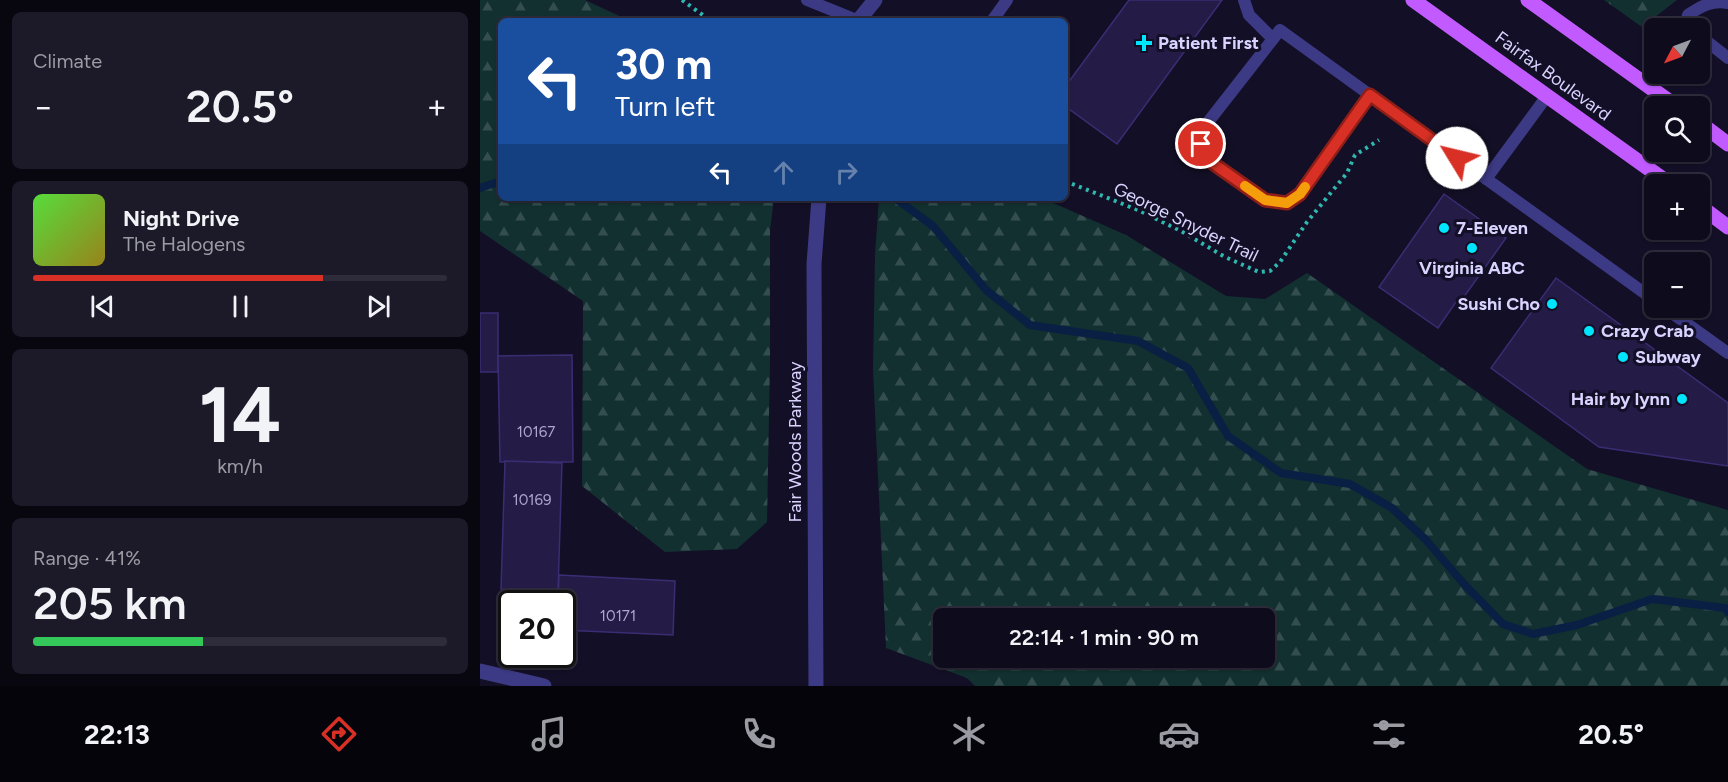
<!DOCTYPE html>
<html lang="en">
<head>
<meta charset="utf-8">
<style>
	body { margin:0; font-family:Figtree,sans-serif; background:#1c1929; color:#f1f3f6; height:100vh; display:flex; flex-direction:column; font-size:22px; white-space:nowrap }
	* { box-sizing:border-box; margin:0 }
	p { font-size:20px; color:#9b9ba3 }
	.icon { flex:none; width:33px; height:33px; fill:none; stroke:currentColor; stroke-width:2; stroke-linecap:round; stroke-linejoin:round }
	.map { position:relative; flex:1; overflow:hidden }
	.sheet { display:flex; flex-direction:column; gap:12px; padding:12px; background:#08060f; width:480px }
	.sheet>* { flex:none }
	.banner { position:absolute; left:18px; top:18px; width:570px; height:183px; border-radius:9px; box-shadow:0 2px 4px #0004,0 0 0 2px #2e2b3b; background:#1a4fa0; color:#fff; overflow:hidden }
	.needle { width:39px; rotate:229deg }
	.buttons { position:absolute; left:1164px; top:18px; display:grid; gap:12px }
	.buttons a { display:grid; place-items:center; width:66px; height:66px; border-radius:9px; background:#0e0b1c; box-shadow:0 2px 4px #0004,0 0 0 2px #2e2b3b; font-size:30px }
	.speed { position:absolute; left:18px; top:590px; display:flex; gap:12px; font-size:30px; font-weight:700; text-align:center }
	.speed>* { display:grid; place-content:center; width:78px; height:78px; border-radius:50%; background:#0e0b1c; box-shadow:0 2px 4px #0004,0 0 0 2px #2e2b3b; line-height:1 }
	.speed .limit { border:3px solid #111; border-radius:9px; background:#fff; color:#111 }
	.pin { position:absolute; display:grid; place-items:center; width:51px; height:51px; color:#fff; margin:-26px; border:3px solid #fff; border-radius:50%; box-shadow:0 2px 6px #0007 }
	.me { position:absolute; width:66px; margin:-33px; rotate:306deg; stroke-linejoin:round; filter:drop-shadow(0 0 4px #0008) }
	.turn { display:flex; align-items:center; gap:21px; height:126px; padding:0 18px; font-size:27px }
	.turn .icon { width:78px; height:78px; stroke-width:2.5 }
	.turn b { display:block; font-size:42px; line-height:51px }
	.lanes { display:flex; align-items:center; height:57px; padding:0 18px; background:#0003; justify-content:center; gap:30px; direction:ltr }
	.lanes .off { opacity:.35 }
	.big { font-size:45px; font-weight:600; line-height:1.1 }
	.sheet .tile { flex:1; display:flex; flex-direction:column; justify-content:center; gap:9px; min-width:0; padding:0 21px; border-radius:9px; background:#1c1929 }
	.sheet .dial { align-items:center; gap:0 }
	.dial b { font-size:78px; line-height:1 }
	.song { display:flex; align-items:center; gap:18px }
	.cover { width:72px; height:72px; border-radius:9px; background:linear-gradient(135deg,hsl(110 70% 55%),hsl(50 70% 35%)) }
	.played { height:6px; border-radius:3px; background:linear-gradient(90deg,#d93025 70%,#2e2b3b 70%) }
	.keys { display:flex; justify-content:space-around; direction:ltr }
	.heat { display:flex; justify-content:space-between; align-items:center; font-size:33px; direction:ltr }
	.charge { height:9px; border-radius:4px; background:linear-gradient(90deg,#34c759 41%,#2e2b3b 0) }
	.trip { position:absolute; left:453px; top:608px; width:342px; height:60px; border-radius:9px; background:#0e0b1c; box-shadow:0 2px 4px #0004,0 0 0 2px #2e2b3b; font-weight:600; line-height:60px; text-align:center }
	.tabs { display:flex; height:96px; justify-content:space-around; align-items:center; background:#06040b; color:#9b9ba3 }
	.tabs .icon { width:42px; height:42px }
	.tabs .active { color:#d93025 }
	.tabs b { font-size:27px; color:#f1f3f6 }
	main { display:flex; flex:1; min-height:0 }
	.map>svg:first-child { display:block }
	.forest { fill:url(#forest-firs); fill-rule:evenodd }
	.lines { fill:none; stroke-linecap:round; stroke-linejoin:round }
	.stream { stroke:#0a1f44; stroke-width:8 }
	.building { fill:#241b47; stroke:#3b2d73; stroke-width:1.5 }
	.path { stroke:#2fb8b0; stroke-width:4; stroke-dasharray:3 4.5; stroke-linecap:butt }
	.lane { stroke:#3d3a85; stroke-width:12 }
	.street { stroke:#3d3a85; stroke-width:15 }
	.primary { stroke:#c25bff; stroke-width:15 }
	.route-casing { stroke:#8d1f18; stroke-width:15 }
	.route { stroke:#d93025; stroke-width:10 }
	.slow { stroke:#f59e0b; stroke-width:10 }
	.poi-dot { fill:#00e5ff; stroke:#130f26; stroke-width:2 }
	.labels { text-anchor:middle; stroke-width:6; stroke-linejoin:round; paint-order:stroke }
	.number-label { font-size:15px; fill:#aca6d1 }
	.poi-label { font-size:18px; font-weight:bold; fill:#d9d4ff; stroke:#130f26; text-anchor:start }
	.street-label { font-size:18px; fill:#d9d4ff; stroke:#130f26 }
</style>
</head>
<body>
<main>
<section class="sheet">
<div class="tile"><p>Climate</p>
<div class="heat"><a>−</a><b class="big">20.5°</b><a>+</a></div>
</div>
<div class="tile">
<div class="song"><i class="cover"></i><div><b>Night Drive</b><p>The Halogens</p></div></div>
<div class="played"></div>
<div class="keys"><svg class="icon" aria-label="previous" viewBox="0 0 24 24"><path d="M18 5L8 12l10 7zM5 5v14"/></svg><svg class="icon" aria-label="pause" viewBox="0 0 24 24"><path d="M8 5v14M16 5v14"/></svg><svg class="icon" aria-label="next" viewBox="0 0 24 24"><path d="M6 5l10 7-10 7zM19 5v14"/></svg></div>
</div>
<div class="tile dial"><b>14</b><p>km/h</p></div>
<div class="tile"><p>Range · 41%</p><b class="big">205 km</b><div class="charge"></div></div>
</section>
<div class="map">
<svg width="1248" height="686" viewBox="0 0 1248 686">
	<defs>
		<pattern id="forest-firs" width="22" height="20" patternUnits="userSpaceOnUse" patternTransform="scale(1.5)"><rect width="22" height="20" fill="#12302f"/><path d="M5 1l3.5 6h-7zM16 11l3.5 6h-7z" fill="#344d4e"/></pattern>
	</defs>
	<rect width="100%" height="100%" fill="#130f26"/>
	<g class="forest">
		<polygon points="0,0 105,0 150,21 21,21 21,198 294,198 290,230 290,363 287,522 257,549 185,552 102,486 103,301 0,231"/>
		<polygon points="1124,0 1197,0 1162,27"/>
		<path d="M399 198H562L646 235 746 296 785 299 827 273 1107 469 1248 510V686H495L487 678 406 648 393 369 395 255ZM464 618H784V657H464Z"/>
	</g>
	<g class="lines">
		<g class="stream">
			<polyline points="0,188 21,181"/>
			<polyline points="415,198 453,226 506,290 550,325 658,341 708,368 748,436 801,473 870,484 912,508 945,539 984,584 1023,624 1053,634 1097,625 1172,599 1245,608 1248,612"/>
		</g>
	</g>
	<g class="building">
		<polygon points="649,0 742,0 637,144 585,106 585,87"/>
		<polygon points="964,194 1026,238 981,301 978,299 958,328 899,287"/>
		<polygon points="1076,278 1248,403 1248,466 1119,447 1011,368"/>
		<rect x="0" y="313" width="18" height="59"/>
		<polygon points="92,355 93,462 20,462 18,356"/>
		<polygon points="25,461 82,463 78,591 21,589"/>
		<polygon points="79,575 195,581 193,635 82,630 82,603 78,603"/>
	</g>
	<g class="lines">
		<g class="path">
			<polyline points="202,0 231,21"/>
			<polyline points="585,181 658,210 701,231 745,257 779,272 790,271 800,262 827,222 867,173 875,155 899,140"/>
		</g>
		<g class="lane">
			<polyline points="327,0 379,21"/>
			<polyline points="764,0 769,15 793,39"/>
			<polyline points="512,21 527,0"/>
			<path d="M1211 28 1206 22 1208 15C1221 6 1232 0 1248 3"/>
			<polyline points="1220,36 1248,58"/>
			<polyline points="890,95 820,194 807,203 785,200 731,162 721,144 725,126 800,30 1174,300"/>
			<polyline points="1006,179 1067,96"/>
			<polyline points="1185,308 1248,353"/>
		</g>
		<g class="street">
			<polyline points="378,21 395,0"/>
			<polyline points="0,671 64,686"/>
			<polyline points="336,686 334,264 339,198"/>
		</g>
		<g class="primary">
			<polyline points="933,0 1190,184"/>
			<polyline points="1048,0 1196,106"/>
			<polyline points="1220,123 1248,144"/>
			<polyline points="1220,206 1248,227"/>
		</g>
	</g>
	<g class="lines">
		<g class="route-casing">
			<polyline id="route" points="721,144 731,162 785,200 807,203 820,194 890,95 977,158"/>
		</g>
		<use href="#route" class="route"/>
		<polyline class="slow" points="765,186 785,200 807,203 820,194 825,187"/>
	</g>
	<g class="poi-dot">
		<path d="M661 34h6v6h6v6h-6v6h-6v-6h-6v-6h6z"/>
		<circle cx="964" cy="228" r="6"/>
		<circle cx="992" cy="248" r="6"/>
		<circle cx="1072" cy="304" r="6"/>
		<circle cx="1109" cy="331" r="6"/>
		<circle cx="1143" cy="357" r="6"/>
		<circle cx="1202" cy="399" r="6"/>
	</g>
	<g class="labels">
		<g class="number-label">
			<text x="56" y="437">10167</text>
			<text x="52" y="505">10169</text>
			<text x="138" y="621">10171</text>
		</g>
		<g class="poi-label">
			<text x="678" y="49">Patient First</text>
			<text x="976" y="234">7-Eleven</text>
			<text x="992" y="274" text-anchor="middle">Virginia ABC</text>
			<text x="1060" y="310" text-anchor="end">Sushi Cho</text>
			<text x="1121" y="337">Crazy Crab</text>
			<text x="1155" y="363">Subway</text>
			<text x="1190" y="405" text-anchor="end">Hair by lynn</text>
		</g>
		<g class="street-label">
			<text transform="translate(1073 76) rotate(36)" y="6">Fairfax Boulevard</text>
			<text transform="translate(706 222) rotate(26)" y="6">George Snyder Trail</text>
			<text transform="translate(315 442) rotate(-90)" y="6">Fair Woods Parkway</text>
		</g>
	</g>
</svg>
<div class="buttons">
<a><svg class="needle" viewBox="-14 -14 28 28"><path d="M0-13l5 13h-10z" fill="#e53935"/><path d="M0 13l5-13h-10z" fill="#9b9ba3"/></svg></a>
<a><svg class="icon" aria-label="search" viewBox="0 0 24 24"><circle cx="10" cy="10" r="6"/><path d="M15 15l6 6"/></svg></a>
<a>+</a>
<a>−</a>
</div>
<div class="speed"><div class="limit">20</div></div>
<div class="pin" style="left:721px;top:144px;background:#d93025"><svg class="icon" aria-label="arrive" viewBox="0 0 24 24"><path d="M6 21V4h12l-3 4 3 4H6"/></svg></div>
<svg class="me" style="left:977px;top:158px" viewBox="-20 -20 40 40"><circle r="19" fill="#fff"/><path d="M0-13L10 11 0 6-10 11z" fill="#d93025"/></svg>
<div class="trip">22:14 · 1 min · 90 m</div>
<div class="banner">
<div class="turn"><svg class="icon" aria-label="left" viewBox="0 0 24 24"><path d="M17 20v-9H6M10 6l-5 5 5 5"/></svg><div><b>30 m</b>Turn left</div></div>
<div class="lanes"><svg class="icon" aria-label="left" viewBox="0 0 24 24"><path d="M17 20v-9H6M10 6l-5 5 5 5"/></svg><svg class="icon off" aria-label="ahead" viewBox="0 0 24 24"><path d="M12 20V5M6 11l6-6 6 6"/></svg><svg class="icon off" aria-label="right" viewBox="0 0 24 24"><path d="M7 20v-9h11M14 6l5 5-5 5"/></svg></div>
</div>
</div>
</main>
<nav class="tabs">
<b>22:13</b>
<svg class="icon active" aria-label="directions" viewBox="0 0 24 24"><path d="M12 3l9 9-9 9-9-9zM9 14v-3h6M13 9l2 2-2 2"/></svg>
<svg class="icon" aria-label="music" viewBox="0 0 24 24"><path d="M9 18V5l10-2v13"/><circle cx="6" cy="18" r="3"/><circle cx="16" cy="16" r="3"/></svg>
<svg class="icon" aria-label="phone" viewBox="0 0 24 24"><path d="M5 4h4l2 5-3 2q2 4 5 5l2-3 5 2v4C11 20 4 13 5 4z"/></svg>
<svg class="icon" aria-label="climate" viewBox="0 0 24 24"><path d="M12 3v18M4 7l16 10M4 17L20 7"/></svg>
<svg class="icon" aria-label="car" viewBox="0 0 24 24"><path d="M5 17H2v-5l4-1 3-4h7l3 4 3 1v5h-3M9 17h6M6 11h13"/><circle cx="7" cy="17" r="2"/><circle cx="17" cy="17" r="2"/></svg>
<svg class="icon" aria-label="filters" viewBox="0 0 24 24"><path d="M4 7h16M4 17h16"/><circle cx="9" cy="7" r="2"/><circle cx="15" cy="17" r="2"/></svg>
<b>20.5°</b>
</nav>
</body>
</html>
